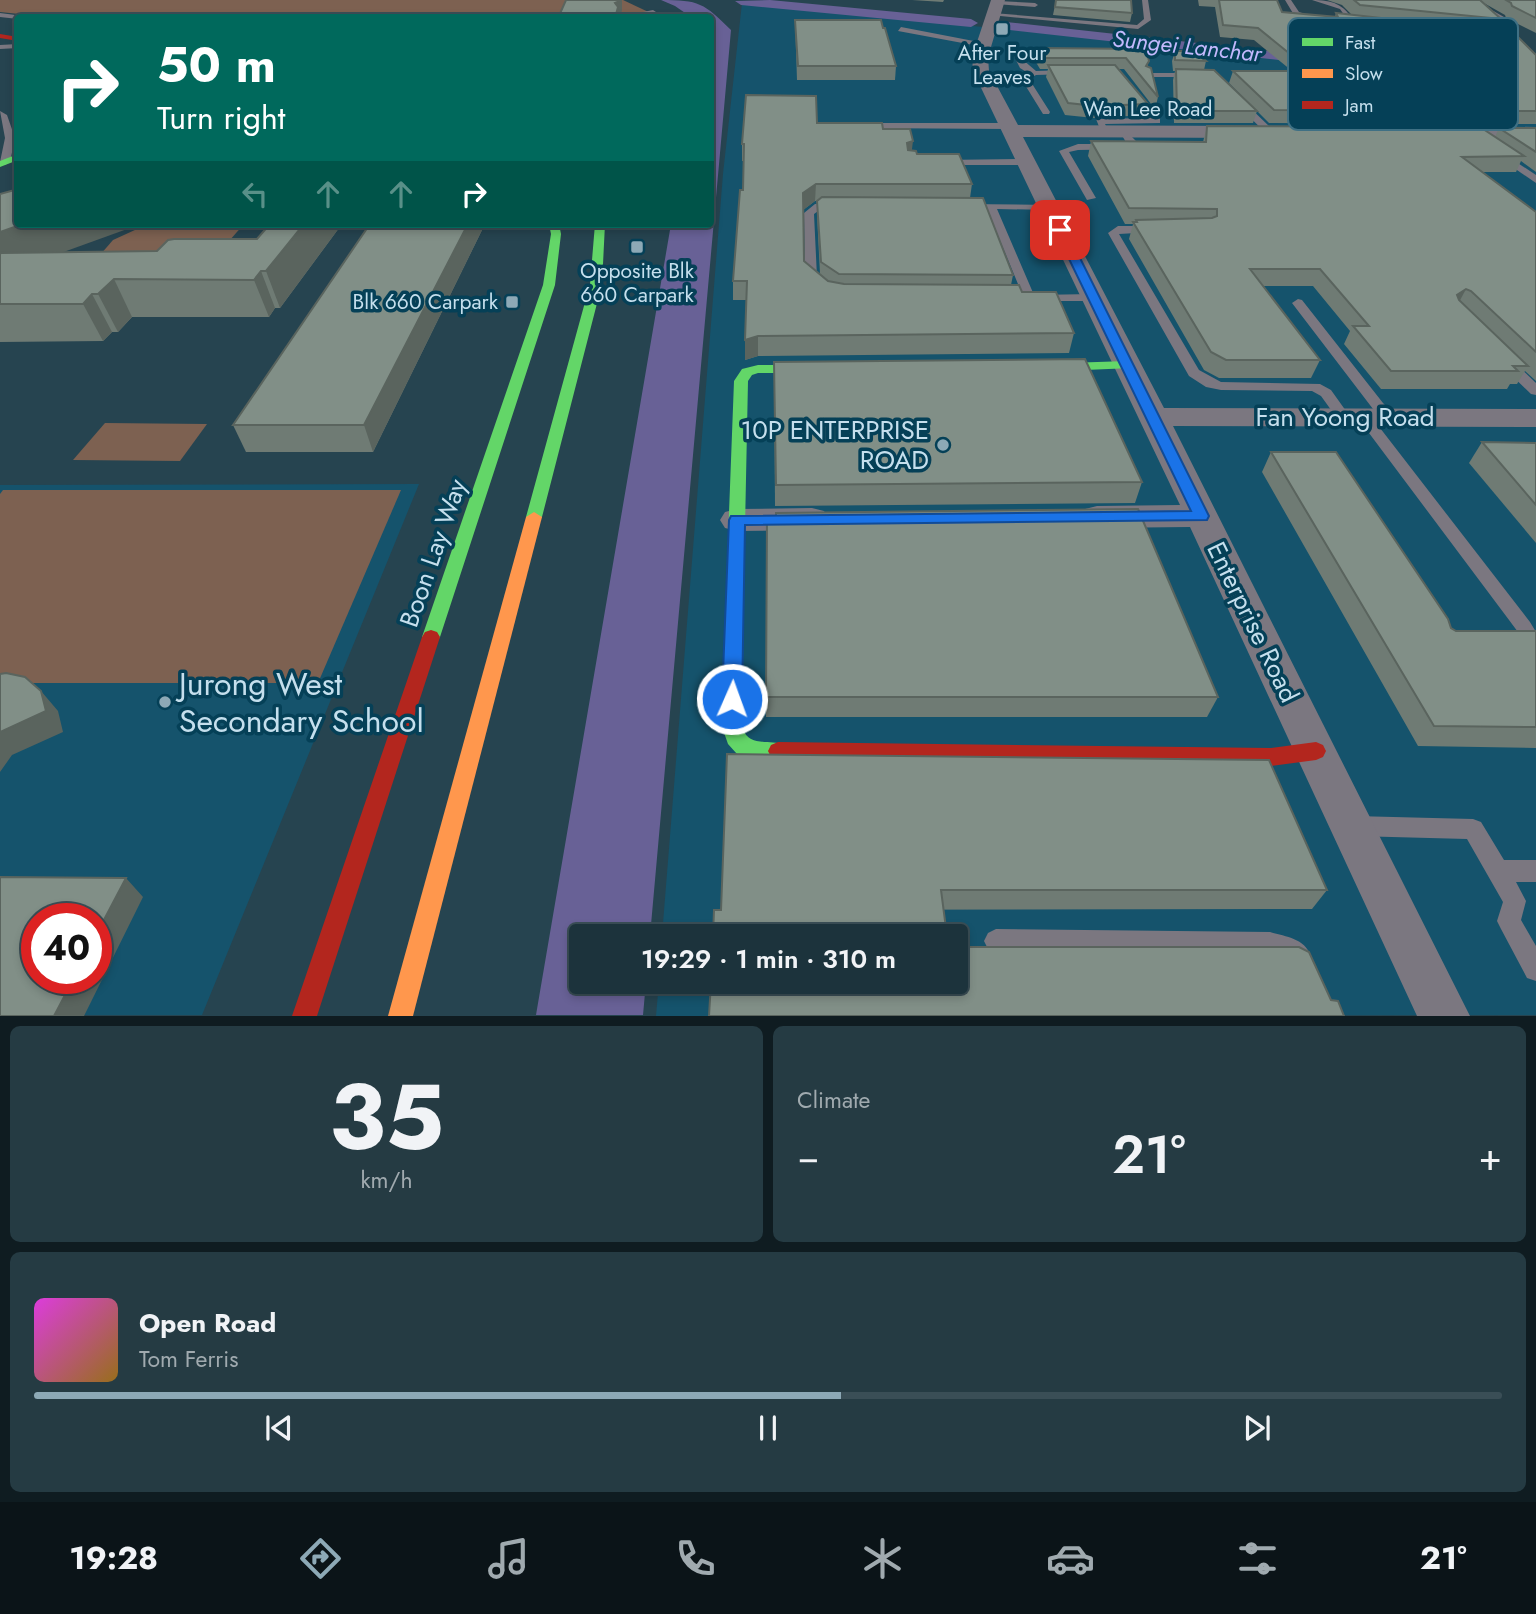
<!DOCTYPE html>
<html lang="en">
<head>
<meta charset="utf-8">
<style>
	body { margin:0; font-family:Jost,sans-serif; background:#253b43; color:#f1f3f6; height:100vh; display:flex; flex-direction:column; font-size:26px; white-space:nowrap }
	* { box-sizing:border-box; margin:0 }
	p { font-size:23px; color:#a0aaaf }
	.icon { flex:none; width:38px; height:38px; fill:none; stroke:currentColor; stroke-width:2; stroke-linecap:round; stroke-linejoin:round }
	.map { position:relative; height:1016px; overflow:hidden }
	.panel { display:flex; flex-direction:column; gap:10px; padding:10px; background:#0f1c21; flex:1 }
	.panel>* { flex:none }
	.top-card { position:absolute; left:14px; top:14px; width:700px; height:214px; border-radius:7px; box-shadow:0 4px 10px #0003,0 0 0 2px #3a4e56; background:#00695c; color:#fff; overflow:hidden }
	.speed { position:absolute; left:21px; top:903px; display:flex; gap:14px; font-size:35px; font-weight:700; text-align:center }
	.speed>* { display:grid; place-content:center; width:91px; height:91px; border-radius:50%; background:#1c333c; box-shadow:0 4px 10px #0003,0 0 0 2px #3a4e56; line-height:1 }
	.speed .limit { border:10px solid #d22; background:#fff; color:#111 }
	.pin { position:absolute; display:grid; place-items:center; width:60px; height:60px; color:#fff; margin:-30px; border-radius:14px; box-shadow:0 4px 10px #0006 }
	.me { position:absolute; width:77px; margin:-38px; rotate:2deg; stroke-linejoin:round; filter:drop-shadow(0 0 5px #0008) }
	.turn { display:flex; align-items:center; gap:24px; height:147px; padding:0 28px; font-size:32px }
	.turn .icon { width:91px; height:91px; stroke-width:2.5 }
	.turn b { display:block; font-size:49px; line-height:60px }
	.lanes { display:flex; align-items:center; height:66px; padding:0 28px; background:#0003; justify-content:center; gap:35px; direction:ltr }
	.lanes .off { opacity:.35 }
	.big { font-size:52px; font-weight:600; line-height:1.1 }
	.panel .card { flex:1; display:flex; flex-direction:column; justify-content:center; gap:10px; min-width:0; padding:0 24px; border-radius:10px; background:#253b43 }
	.panel .dial { align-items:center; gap:0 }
	.dial b { font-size:91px; line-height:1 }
	.song { display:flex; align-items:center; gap:21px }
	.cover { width:84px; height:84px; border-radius:10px; background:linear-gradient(135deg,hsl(300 70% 55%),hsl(40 70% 35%)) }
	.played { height:7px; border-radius:4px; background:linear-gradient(90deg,#8da9b6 55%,#3a4e56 55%) }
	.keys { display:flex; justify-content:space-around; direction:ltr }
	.heat { display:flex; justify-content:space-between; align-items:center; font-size:38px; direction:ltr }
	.panel .tiles { flex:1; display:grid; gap:10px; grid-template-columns:1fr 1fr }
	.card:last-child { grid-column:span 2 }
	.trip { position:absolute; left:569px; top:924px; width:399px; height:70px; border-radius:7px; background:#1c333c; box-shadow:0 4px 10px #0003,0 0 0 2px #3a4e56; font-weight:600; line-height:70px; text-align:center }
	.tabs { display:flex; height:112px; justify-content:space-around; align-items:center; background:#0b1418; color:#a0aaaf }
	.tabs .icon { width:49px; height:49px }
	.tabs .selected { color:#8da9b6 }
	.tabs b { font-size:32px; color:#f1f3f6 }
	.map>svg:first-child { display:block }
	.built { fill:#15536c; fill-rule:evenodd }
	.green { fill:#7d6151 }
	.water { fill:#686196 }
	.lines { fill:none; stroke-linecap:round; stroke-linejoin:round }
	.canal { fill:#686196; fill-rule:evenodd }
	.lane { fill:#7b7780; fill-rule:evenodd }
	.street { fill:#7b7780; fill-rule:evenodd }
	.fast { fill:#63d668; fill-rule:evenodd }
	.slow { fill:#ff974d; fill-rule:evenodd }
	.jam { fill:#b3261e; fill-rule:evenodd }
	.wall { fill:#6f7b74; fill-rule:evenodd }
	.shaded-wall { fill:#5a645e }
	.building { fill:#818f87; stroke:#5a645e; stroke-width:2 }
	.route { fill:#1a73e8; stroke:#114b97; stroke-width:2 }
	.poi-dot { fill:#8da9b6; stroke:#054057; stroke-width:2.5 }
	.labels { text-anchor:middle; stroke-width:7; stroke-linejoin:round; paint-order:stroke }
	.far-poi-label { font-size:21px; fill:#c5dfed; stroke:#054057 }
	.far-street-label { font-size:21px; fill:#c5dfed; stroke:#054057 }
	.far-water-label { font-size:23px; font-style:italic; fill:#c3b9fd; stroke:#054057 }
	.street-label { font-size:26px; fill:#c5dfed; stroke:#054057 }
	.poi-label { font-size:26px; fill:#c5dfed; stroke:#054057; text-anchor:end }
	.near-poi-label { font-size:32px; fill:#c5dfed; stroke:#054057; text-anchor:start }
	.key { fill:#054057; stroke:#3f7084; stroke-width:2 }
	.key-label { font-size:19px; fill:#c5dfed }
</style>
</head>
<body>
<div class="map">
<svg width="1536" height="1016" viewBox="0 0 1536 1016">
	<rect width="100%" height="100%" fill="#264450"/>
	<g class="built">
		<polygon points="742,3 1536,82 1536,1015 656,1016 659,982 956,982 956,936 662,936 723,174"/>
		<path d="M419 484 202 1015H0V485ZM37 919H96V978H37Z"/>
	</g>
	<g class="green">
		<polygon points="0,0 623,0 659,17 58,18 0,12"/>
		<polygon points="148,224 244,224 222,249 100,255 113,240"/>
		<polygon points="105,423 207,424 180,461 73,460"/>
		<polygon points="3,490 401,490 318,683 0,683 0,494"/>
	</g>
	<path class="water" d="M661 0C699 0 704 3 731 30L650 936H581V982H646L643 1015H536L671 224H710V18L691 17 675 6Z"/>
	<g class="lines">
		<g class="canal">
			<polygon points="770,0 971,19 978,23 971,27 741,5 735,1"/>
			<polygon points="1006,22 1315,56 1322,60 1315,64 1001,29 999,26"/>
		</g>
		<g class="lane">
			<polygon points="1142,0 1148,0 1151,20 1138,29 990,15 993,13 1137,25 1144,19"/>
			<polygon points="1285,0 1291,0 1299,12 1318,18 1315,20 1294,15"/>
			<path d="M1312 0C1333 0 1343 4 1354 21L1349 22 1340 9Z"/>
			<polygon points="1466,0 1474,0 1504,17 1499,18"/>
			<polygon points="998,1 1035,3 1038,5 1035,7 996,4"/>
			<polygon points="653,10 665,18 657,18 652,14 618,17"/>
			<polygon points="0,13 23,16 26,18 18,19 0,17"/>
			<polygon points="901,27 984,43 988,45 984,47 898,31"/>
			<polygon points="18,44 18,48 0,49 0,45"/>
			<polygon points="1060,52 1057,56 1022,59 1036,71 1068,70 1072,72 1068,74 1036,75 1029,79 1050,112 1049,114 1043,114 1022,80 984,80 980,78 984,76 1023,76 1028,73 1020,68 1014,56 1024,53"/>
			<polygon points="1149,73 1196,73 1200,75 1196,77 1146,77"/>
			<polygon points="1134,89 1160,119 1160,123 1105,124 1109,132 1102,134 1096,119 1150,118 1130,91"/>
			<polygon points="1236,100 1242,100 1273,130 1273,134 1267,134 1236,104"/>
			<polygon points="0,111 7,115 15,138 10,162 5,165 0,162 5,138"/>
			<polygon points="861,123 1009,123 1013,126 1009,129 858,128 858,124"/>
			<polygon points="1124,129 1137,142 1134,149 1078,150 1069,152 1096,198 1087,200 1059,151 1078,144 1127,144 1120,132"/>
			<polygon points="1501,152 1536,175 1536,183 1498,157 1498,153"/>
			<polygon points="942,160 1027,159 1032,162 1027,165 939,165 939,161"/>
			<polygon points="838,203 842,204 842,208 821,209 814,214 817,277 824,285 822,287 814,287 805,278 804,213 815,204"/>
			<polygon points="961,204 1053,205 1053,209 1049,210 997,209 1034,295 1094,294 1098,295 1098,301 1025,301 987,209 965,209 960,206"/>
			<polygon points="1118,226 1154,226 1159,229 1154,232 1119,234 1199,370 1221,382 1320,384 1331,390 1351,418 1349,421 1339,421 1321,396 1312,391 1221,390 1206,387 1189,376 1108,233"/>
			<polygon points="1298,299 1302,300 1383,403 1398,418 1396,421 1386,421 1373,409 1292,303"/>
			<polygon points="1508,360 1513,361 1536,383 1536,395 1531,394 1503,367 1503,361"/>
			<polygon points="1365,414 1370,415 1530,622 1536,632 1536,643 1520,649 1514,647 1511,642 1514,637 1519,635 1518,632 1360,421 1358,418"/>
			<polygon points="1354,816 1473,819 1481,822 1504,860 1536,860 1536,882 1516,882 1526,901 1521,920 1536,946 1536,981 1527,978 1501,929 1497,921 1503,902 1467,839 1354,836 1346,833 1343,826 1346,819"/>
			<path d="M996 929 1270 932C1287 937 1304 938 1311 956L1307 964 1299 968 1286 960 1270 956 996 953 988 949 984 941 988 933Z"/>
		</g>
		<g class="street">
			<polygon points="991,0 1005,0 988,57 989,71 1018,125 1251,126 1260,132 1251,138 1023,137 1164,408 1536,409 1536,427 1173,426 1470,1016 1417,1016 1190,527 1097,528 1085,525 1080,517 1085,509 1097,506 1180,505 973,71 972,57"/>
			<polygon points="1445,126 1536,127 1536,139 1438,136 1436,132 1438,128"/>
			<polygon points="812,508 824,511 829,519 824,527 812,530 737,531 725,528 720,520 725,512 737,509"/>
		</g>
		<g class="fast">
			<polygon points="18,154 18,160 0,167 0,161"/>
			<polygon points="549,224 559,224 561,234 555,285 440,637 437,642 431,644 425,642 422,637 543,285 551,234"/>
			<polygon points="595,224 605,224 602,284 542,517 534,522 526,517 590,284"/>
			<polygon points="1127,361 1132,362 1132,368 1038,372 1031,368 1038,364"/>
			<path d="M758 365H828L835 369 828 373H758L752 375 748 381 741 724C748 749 765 738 785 745L788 751 785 757 778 760 737 754 728 744 721 724 734 381 742 369Z"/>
		</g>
		<polygon class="slow" points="534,512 542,517 413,1016 388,1016 526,517"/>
		<g class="jam">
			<polygon points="0,34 18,37 18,41 0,38"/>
			<polygon points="431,630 437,632 440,637 317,1016 292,1016 422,637 425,632"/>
			<polygon points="778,742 1271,748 1316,742 1323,745 1326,751 1323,757 1316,760 1271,766 778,760 771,757 768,751 771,745"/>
		</g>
	</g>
	<g class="wall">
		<polygon points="912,0 944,0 943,2"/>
		<polygon points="1056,0 1132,13 1130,22 1053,15"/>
		<polygon points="1198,0 1277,0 1282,12 1335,17 1336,13 1352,15 1342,5 1327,0 1536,0 1536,33 1506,18 1505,15 1482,2 1501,19 1497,28 1536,55 1536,124 1269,123 1229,83 1233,71 1292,71 1254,40 1220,37 1215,7 1199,6"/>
		<polygon points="795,20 883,28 896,66 895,80 797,80"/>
		<polygon points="1036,48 1146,49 1148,67 1158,97 1155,109 1124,69 1118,69 1148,104 1145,115 1094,118 1065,115 1046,77 1048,69 1040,69 1034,59"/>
		<polygon points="1175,51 1206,61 1204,70 1257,111 1253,123 1174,123 1173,80 1175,71 1173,71 1172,61"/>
		<path d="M817 123 883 129 917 154 972 184 970 198 1013 275 1011 285 1074 333 1069 353 758 356 745 360 746 300H733V281L743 190 744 161H742V144ZM815 201H817V215L820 274 804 261 803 210Z"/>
		<polygon points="1207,126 1495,137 1499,128 1536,128 1536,172 1521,161 1516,172 1482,172 1536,212 1536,381 1525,371 1517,384 1510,384 1507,389 1381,389 1344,344 1350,331 1313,286 1263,286 1320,360 1311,378 1219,378 1204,370 1129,239 1133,224 1125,224 1088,156 1091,141 1203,142"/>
		<polygon points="0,194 62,252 157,251 257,239 267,227 263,227 262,224 342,224 280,308 275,308 269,317 132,317 118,332 112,332 103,341 0,342"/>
		<polygon points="485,224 373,452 246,452 233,425"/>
		<polygon points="774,362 1142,482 1135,503 775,506"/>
		<polygon points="1482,442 1536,443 1536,543 1469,463"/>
		<polygon points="1271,452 1451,628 1456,631 1536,631 1536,748 1418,746 1262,472"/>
		<polygon points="767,516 776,516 1218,697 1207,717 766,717"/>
		<polygon points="727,754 1327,890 1312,909 721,910"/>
	</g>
	<g class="shaded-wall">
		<polygon points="622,0 622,10 621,14 619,14 619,18 615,18 615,3"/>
		<polygon points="913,141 911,157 906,159 907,143"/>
		<polygon points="816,184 815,201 802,211 803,193"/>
		<polygon points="23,224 141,224 0,275 0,232"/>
		<polygon points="304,224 342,224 280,308 266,271"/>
		<polygon points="468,224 485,224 373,452 364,425"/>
		<polygon points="261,271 275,308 269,317 254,280"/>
		<polygon points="114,279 132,317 118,332 98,294"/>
		<polygon points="1466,289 1457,306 1457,295"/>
		<polygon points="92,294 112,332 103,341 83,304"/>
		<polygon points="758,336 758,356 745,360 745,340"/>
		<polygon points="41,691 58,711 63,732 12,755 0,772 0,732"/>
		<polygon points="126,878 143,897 84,1016 54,1016 74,978 96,978 96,935"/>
	</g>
	<g class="building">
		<polygon points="566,0 620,0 620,1 615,3 618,7 615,18 558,18"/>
		<polygon points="1056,0 1131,0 1132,13 1055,7"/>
		<polygon points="1219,0 1277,0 1282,12 1338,17 1336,13 1417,22 1495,27 1518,37 1536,55 1536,111 1274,110 1233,71 1311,71 1258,28 1223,25"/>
		<polygon points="1354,0 1480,0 1501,19 1360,5"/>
		<polygon points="1506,0 1536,0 1536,18 1512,6 1511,3"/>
		<polygon points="795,20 881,20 883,28 885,28 896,66 798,66"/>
		<polygon points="1036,48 1146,49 1149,61 1146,66 1151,68 1158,97 1126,58 1042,58"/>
		<polygon points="1175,51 1194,51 1206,61 1175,60"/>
		<polygon points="1048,65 1115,65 1148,104 1096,106 1068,103"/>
		<polygon points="1176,69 1214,70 1257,111 1177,111"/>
		<polygon points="746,95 816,96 817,123 882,123 883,129 910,129 913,141 907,143 908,150 916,151 917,154 959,154 972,184 816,184 803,193 804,261 828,281 844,284 1019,285 1022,292 1056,292 1074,333 758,336 745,340 747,281 733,281 740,190 743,190 744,144 742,144"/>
		<polygon points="1207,126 1480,127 1524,156 1462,157 1536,212 1536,352 1471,291 1466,289 1457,295 1459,300 1528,366 1513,366 1518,371 1391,371 1353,326 1369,326 1320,269 1250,269 1320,360 1226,360 1211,352 1133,222 1137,222 1136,220 1212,218 1217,216 1217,209 1129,208 1091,141 1206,142"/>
		<polygon points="1499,128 1536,128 1536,152"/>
		<polygon points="18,189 18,224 23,224 0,232 0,194"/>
		<polygon points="822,197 983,198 1013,275 839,274 821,262 817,201"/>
		<polygon points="270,224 304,224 266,271 261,271 254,280 114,279 98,294 92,294 83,304 0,304 0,254 1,253 157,251 168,240 174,239 257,239"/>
		<polygon points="370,224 468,224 364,425 233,425"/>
		<polygon points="1085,359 1142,482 776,485 774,362"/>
		<polygon points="1482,442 1536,443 1536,505"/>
		<polygon points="1271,452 1336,452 1448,619 1451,628 1456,631 1536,631 1536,727 1434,726"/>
		<polygon points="1138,509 1218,697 766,697 767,516 776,516 776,513"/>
		<polygon points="6,673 25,677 41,691 46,711 0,732 0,674"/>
		<polygon points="727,754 1269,760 1327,890 941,890 947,936 713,936 714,910 721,910"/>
		<polygon points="0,877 126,878 96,935 96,919 37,919 37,978 74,978 54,1016 0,1016"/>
		<polygon points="956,947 1299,947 1309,952 1331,1000 1338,1001 1344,1016 709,1016 711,982 956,982"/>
	</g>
	<polygon class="route" points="1060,226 1066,230 1209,516 1207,520 745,525 742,699 739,704 732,707 725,704 722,699 729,520 731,516 1191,511 1055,230"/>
	<g class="poi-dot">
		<rect x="995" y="22" width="14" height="14" rx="3.5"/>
		<rect x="630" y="240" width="14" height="14" rx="3.5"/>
		<rect x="505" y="295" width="14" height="14" rx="3.5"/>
		<circle cx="943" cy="445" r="7"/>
		<circle cx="165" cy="702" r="7"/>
	</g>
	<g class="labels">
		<g class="far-poi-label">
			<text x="1002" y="60">After Four<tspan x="1002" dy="24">Leaves</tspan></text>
			<text x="637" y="278">Opposite Blk<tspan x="637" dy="24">660 Carpark</tspan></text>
			<text x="498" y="309" text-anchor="end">Blk 660 Carpark</text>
		</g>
		<g class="far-street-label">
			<text x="1148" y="116">Wan Lee Road</text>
		</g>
		<g class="far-water-label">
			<text transform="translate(1187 46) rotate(6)" y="8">Sungei Lanchar</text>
		</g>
		<g class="street-label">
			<text x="1345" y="426">Fan Yoong Road</text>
			<text transform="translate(433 553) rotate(-71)" y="9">Boon Lay Way</text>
			<text transform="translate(1253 622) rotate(64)" y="9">Enterprise Road</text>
		</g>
		<g class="poi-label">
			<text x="929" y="439">10P ENTERPRISE<tspan x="929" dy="30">ROAD</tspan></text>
		</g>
		<g class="near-poi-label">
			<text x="179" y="695">Jurong West<tspan x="179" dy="37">Secondary School</tspan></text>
		</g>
	</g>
	<rect x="1288" y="18" width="230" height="112" rx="10" class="key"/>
	<rect x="1302" y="38" width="31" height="8" fill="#63d668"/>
	<rect x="1302" y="69" width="31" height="9" fill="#ff974d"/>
	<rect x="1302" y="101" width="31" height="8" fill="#b3261e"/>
	<g class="key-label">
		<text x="1345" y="49">Fast</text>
		<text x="1345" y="80">Slow</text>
		<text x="1345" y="112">Jam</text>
	</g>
</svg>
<div class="speed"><div class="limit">40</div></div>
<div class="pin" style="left:1060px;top:230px;background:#d93025"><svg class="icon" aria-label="arrive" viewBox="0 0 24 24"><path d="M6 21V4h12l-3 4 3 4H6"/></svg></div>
<svg class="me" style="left:732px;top:699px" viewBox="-20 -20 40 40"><circle r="17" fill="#1a73e8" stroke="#fff" stroke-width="3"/><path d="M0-11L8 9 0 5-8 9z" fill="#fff"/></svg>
<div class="trip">19:29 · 1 min · 310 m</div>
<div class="top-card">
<div class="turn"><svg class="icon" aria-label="right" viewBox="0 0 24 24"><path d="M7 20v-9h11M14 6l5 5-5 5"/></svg><div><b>50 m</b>Turn right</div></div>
<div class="lanes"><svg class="icon off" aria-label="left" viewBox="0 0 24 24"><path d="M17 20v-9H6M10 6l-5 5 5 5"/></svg><svg class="icon off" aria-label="ahead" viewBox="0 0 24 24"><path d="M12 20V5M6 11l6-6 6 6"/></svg><svg class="icon off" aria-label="ahead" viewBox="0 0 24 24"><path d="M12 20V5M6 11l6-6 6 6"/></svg><svg class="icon" aria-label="right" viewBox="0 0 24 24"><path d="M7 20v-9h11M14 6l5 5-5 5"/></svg></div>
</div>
</div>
<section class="panel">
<div class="tiles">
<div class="card dial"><b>35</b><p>km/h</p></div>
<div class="card"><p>Climate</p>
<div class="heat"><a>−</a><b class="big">21°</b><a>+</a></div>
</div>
<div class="card">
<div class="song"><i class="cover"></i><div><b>Open Road</b><p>Tom Ferris</p></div></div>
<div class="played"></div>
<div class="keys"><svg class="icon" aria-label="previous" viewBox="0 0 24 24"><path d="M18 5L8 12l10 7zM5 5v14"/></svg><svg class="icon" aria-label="pause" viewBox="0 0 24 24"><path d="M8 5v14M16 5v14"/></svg><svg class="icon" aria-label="next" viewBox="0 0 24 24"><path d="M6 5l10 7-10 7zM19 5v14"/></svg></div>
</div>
</div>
</section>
<nav class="tabs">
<b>19:28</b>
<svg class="icon selected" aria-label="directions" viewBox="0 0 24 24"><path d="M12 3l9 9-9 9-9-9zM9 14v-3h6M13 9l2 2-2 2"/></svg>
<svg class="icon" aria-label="music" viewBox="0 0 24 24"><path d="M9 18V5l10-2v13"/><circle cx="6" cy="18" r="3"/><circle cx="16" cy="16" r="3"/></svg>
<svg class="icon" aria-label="phone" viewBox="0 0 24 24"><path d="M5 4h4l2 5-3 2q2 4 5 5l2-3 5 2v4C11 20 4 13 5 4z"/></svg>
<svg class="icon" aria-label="climate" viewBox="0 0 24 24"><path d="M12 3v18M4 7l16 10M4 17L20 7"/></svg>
<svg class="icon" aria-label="car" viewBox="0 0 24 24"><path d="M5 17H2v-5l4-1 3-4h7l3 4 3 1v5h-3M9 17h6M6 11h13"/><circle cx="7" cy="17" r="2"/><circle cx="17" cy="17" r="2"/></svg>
<svg class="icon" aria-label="filters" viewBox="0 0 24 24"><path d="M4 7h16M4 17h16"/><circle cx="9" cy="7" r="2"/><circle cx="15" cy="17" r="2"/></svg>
<b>21°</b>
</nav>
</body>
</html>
